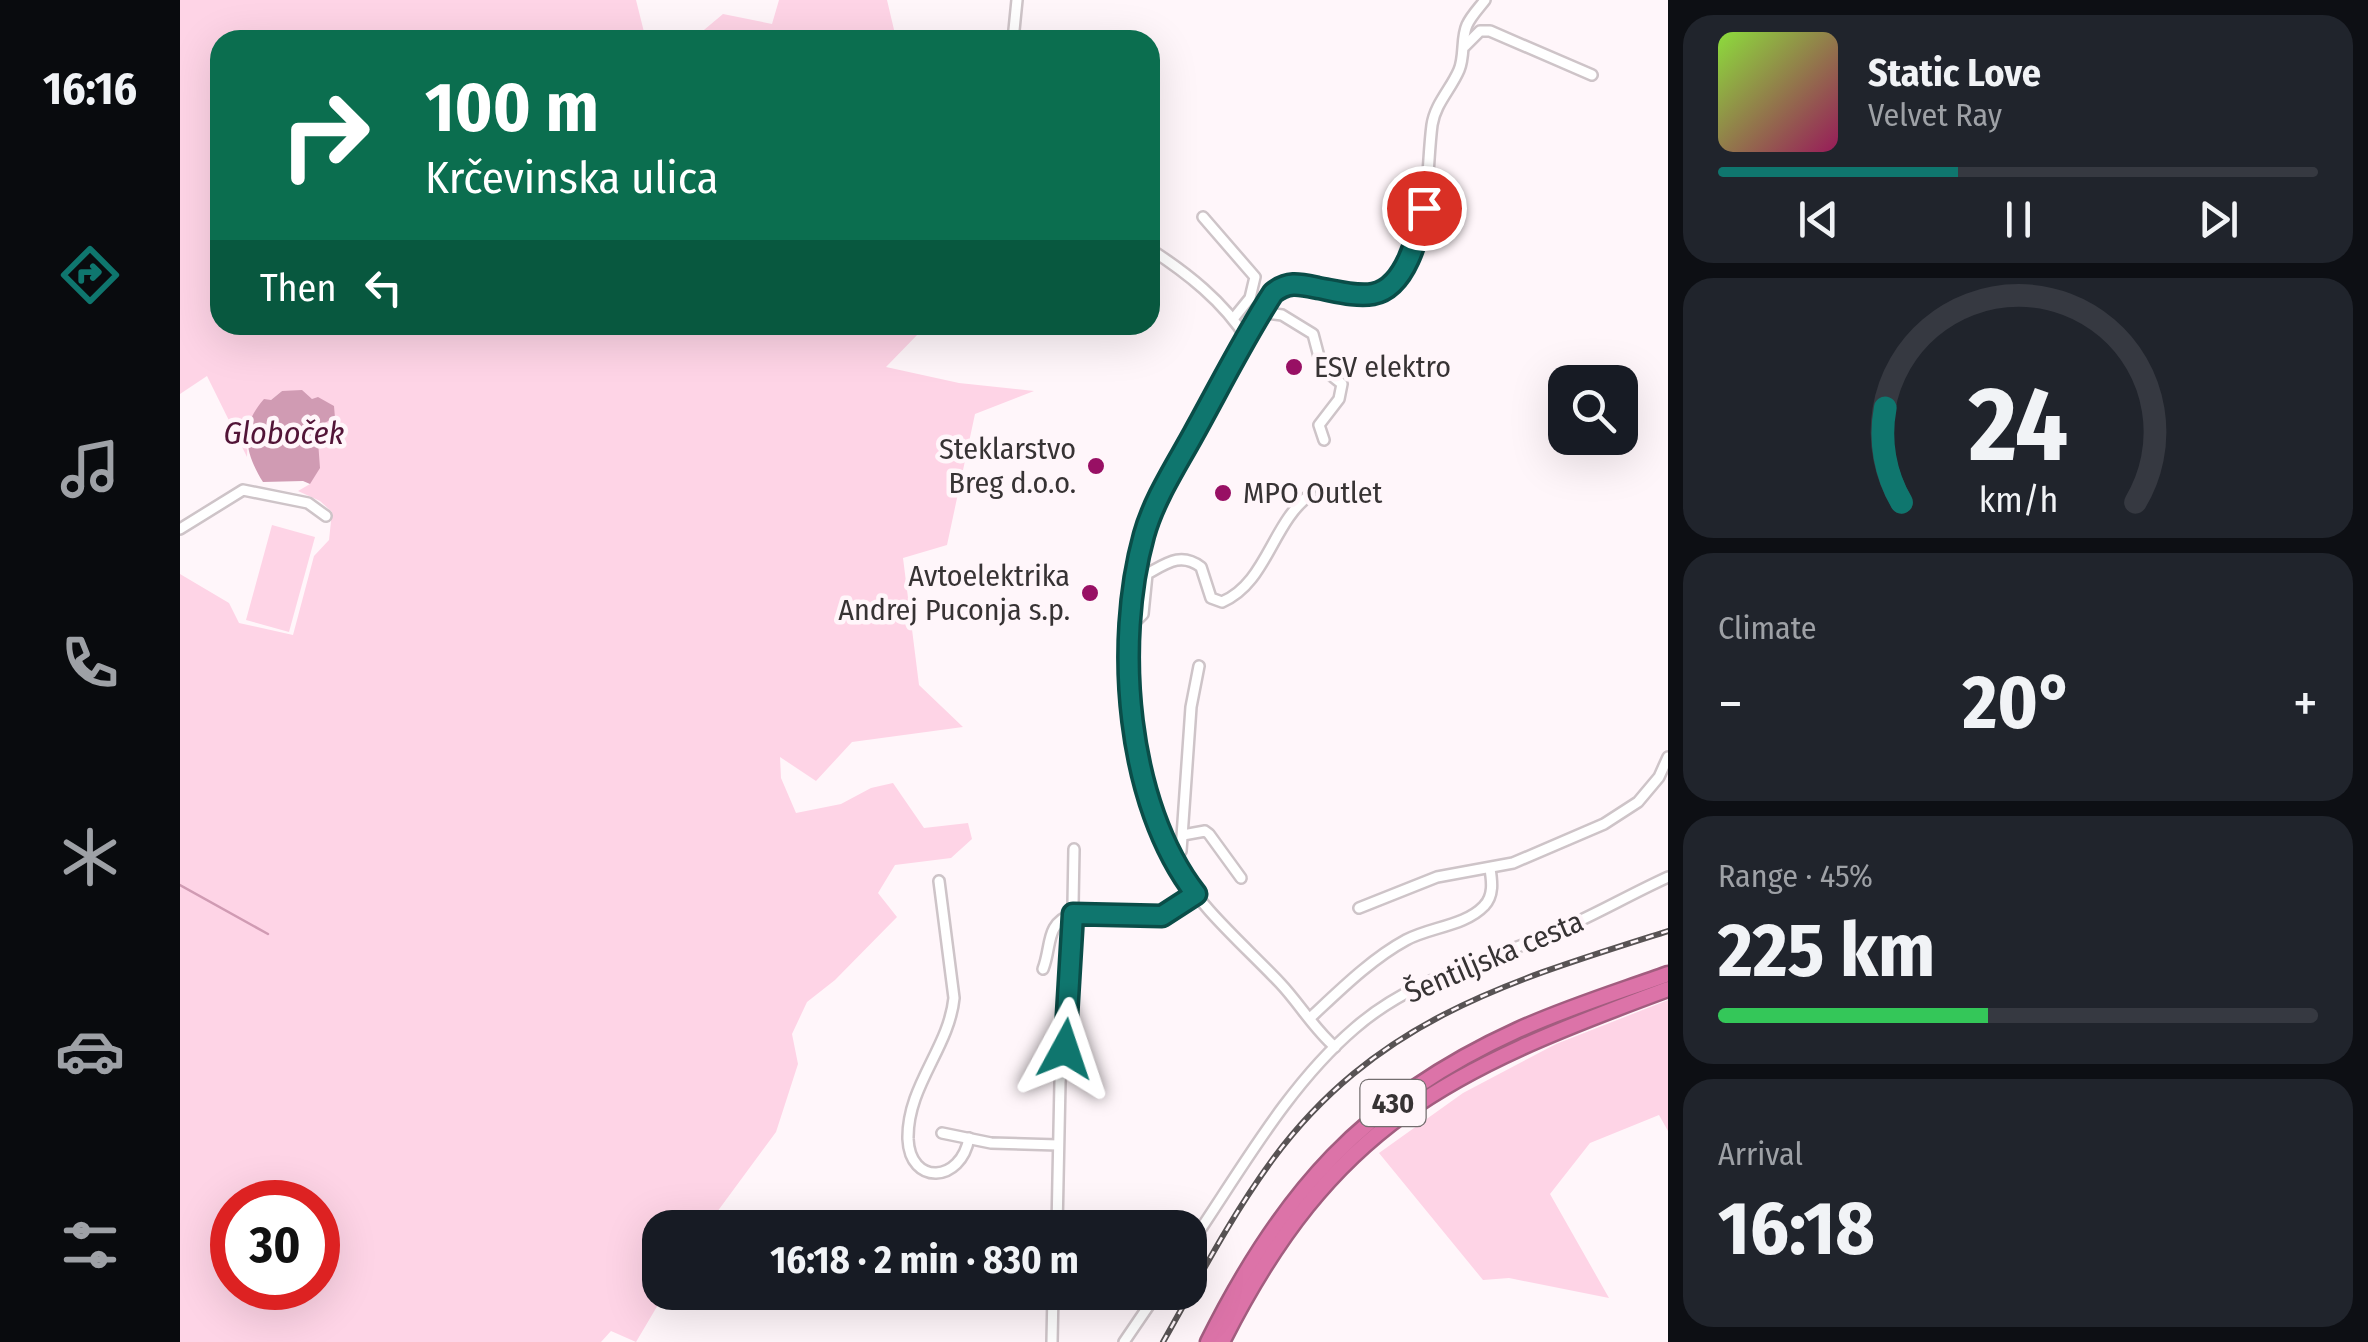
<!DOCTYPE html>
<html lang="en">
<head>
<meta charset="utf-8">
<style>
	body { margin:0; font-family:"Fira Sans Condensed",sans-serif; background:#20242c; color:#f1f3f6; height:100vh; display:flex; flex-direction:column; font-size:38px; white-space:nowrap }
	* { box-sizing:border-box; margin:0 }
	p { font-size:32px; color:#9ea1a6 }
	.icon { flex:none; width:55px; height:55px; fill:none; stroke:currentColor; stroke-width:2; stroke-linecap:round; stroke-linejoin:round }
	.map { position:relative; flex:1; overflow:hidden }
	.drawer { display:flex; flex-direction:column; gap:15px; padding:15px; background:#0d0f14; width:700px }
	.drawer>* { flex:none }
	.hud { position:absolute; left:30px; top:30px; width:950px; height:305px; border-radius:30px; box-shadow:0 10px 40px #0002; background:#0b6e4f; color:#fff; overflow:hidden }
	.buttons { position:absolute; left:1368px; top:365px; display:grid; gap:20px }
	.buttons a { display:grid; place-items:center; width:90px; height:90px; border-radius:20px; background:#171b24; box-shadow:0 10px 40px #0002; font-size:50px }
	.speed { position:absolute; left:30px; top:1180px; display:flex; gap:20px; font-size:50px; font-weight:700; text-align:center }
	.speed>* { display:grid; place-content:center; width:130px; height:130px; border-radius:50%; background:#171b24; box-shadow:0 10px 40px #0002; line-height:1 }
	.speed .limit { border:15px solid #d22; background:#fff; color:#111 }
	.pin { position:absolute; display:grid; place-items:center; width:85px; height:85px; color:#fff; margin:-42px; border:5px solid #fff; border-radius:50%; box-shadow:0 2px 10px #0007 }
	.me { position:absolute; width:110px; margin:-55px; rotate:5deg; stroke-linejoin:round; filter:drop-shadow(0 0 8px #0008) }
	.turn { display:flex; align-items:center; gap:35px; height:210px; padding:0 50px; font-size:45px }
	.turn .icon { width:130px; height:130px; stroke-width:2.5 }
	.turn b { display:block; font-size:70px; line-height:85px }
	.then { display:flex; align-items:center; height:95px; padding:0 50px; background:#0003; gap:20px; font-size:38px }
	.big { font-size:75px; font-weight:700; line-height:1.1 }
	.drawer .card { flex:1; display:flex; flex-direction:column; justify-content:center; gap:15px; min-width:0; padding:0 35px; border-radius:30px; background:#20242c }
	.drawer .dial { align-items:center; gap:0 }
	.dial svg { height:260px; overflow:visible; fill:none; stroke:#363941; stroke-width:7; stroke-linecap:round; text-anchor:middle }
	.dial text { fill:#f1f3f6; stroke:none }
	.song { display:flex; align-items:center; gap:30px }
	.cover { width:120px; height:120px; border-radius:15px; background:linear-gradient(135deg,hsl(90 70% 55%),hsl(330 70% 35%)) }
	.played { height:10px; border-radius:5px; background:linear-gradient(90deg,#0f766e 40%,#363941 40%) }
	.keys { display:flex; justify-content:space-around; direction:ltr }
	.heat { display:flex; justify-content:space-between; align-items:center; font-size:55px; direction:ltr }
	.charge { height:15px; border-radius:8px; background:linear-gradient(90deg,#34c759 45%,#363941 0) }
	.trip { position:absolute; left:462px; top:1210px; width:565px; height:100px; border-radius:30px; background:#171b24; box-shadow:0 10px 40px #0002; font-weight:700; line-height:100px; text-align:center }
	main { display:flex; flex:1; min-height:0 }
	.dock { display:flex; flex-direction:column; width:180px; justify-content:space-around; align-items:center; background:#090b0e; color:#9ea1a6 }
	.dock .icon { width:70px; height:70px }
	.dock .selected { color:#0f766e }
	.dock b { font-size:45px; color:#f1f3f6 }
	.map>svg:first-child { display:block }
	.green { fill:#fed4e6; fill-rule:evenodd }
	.water { fill:#d09bb3 }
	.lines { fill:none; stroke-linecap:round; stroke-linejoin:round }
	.stream { stroke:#d09bb3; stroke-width:2.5 }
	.minor-casing { stroke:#cec4c8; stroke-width:14 }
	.highway-casing { stroke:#a25d7f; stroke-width:19 }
	.minor { stroke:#fff; stroke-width:9 }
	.highway { stroke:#dc73a8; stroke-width:14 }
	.rail-casing { stroke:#585354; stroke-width:6 }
	.rail { stroke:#fff6fa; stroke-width:2.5; stroke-dasharray:8; stroke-linecap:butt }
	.route-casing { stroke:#0a4d48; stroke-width:25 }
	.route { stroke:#0f766e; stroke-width:18 }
	.poi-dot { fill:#981064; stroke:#fff6fa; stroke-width:4 }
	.labels { text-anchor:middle; stroke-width:9; stroke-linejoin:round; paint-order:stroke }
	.shield { fill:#fff6fa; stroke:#736e6f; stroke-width:2.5 }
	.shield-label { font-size:28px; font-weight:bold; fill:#373334 }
	.poi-label { font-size:30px; fill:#373334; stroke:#fff6fa; text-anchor:start }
	.street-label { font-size:30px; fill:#373334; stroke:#fff6fa }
	.water-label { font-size:32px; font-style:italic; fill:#521437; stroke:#fff6fa }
</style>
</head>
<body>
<main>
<nav class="dock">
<b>16:16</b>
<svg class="icon selected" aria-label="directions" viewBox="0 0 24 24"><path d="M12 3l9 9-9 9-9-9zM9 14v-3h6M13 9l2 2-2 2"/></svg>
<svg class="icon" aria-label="music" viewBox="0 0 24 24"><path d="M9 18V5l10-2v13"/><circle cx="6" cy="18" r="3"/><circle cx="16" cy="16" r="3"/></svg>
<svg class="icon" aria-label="phone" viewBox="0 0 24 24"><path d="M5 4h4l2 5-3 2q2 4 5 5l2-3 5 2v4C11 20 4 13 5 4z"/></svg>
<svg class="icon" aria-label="climate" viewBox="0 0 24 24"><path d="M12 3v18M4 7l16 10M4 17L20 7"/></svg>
<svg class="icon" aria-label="car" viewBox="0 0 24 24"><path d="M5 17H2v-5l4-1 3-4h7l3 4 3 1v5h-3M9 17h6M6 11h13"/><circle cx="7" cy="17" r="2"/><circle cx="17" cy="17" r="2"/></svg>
<svg class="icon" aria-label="filters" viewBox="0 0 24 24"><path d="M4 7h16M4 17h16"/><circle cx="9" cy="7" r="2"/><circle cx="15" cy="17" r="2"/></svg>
</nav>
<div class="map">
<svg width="1488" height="1342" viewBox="0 0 1488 1342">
	<rect width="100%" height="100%" fill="#fff6fa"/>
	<g class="green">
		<path d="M0 0H456L466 40H40V325H726L739 333 706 367 779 383 854 391 795 414 767 545 723 558 739 685 783 727 672 742 636 781 600 757 601 778 616 813 661 804 691 788 713 783 744 828 788 823 792 839 771 858 715 865 698 893 717 917 655 980 627 1002 612 1034 618 1064 596 1132 526 1227 480 1228V1292L485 1293 456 1342 431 1331 421 1342H0V574L49 603 59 623 113 635 134 556 149 540 152 512 140 501 118 491 130 484 132 399 102 391 91 400 68 430 67 457 27 376 0 394ZM52 1202H138V1288H52Z"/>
		<polygon points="599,0 707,0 715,34 712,40 512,40 543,14 592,24"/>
		<polygon points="92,525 135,537 109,632 66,620"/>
		<polygon points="1488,1000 1488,1131 1479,1115 1410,1143 1370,1194 1429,1298 1329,1278 1303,1280 1199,1153 1283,1093 1376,1044"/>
	</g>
	<path class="water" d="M122 390 132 399 138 397 154 406 155 418 144 423 146 432 138 441 140 468 130 484 123 481 83 482C65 453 59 427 84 399L91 400 102 391Z"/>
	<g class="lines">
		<polyline class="stream" points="0,885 88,934"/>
		<g class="minor-casing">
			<g id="minor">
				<polyline points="833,40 837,0"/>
				<polyline points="1285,46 1300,31 1310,31 1412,75"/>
				<polyline points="1023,217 1075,277 1070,298 1053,319"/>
				<path d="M970 249C1007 273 1043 301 1067 339"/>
				<polyline points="1080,312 1102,315 1133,334 1142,368 1162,384 1159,399 1139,425 1144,440"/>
				<polyline points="0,529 63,490 128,503 146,516"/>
				<path d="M950 627 963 614 967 574C987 563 1001 552 1021 567L1031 598 1042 602C1087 583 1092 522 1131 494"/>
				<polyline points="1003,835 1025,831 1029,834 1061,878"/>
				<polyline points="993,862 1001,851 1011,707 1019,666"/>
				<path d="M759 881 774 998C769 1048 727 1086 728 1139 730 1186 781 1183 789 1138"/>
				<polyline points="1179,908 1257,877 1333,863 1424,824 1458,802 1479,777 1488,757"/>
				<path d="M863 969C872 946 865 923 893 914L983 916 1016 894"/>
				<path d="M1130 1018C1159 991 1191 959 1226 940 1250 927 1285 926 1304 906 1314 896 1312 881 1310 869"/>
				<path d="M1155 1047C1134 1029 1119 1003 1100 983 1064 945 1021 909 994 863 939 772 938 603 975 506L1093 293C1127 268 1173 311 1203 290 1253 254 1245 178 1252 125 1255 104 1271 89 1279 70 1285 56 1281 38 1287 25 1291 16 1299 8 1305 0"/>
				<polyline points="762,1133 811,1143 878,1145"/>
				<polyline points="877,1228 880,1082 892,959 894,849"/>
				<path d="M1010 1245C1060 1172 1107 1086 1175 1028 1229 981 1293 965 1358 939 1403 922 1444 897 1488 877"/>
				<polyline points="872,1342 873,1292"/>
				<polyline points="944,1342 978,1292"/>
			</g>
		</g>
		<g class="highway-casing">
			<g id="highway">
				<path d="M1028 1342C1102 1193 1184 1100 1338 1030 1386 1008 1438 992 1488 974"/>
				<path d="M1042 1342C1152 1123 1268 1070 1488 989"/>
			</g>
		</g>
		<use href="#minor" class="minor"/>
		<use href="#highway" class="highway"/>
		<g class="rail-casing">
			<path id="rail" d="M983 1342C1018 1280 1051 1216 1093 1159 1197 1019 1330 981 1488 931"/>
		</g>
		<use href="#rail" class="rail"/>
	</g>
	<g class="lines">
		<g class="route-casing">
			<path id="route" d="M885 1049 893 914 982 916 1016 894C946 804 934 643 964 535 974 499 996 466 1014 433 1040 386 1064 338 1093 293 1108 281 1119 284 1138 288 1155 291 1176 297 1193 294 1226 288 1238 235 1244 208"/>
		</g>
		<use href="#route" class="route"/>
	</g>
	<g class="poi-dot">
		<circle cx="1114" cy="367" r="10"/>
		<circle cx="916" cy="466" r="10"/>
		<circle cx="1043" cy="493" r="10"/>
		<circle cx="910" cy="593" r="10"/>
	</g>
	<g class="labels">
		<rect class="shield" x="1180.5" y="1080" width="65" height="46" rx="8"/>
		<g class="shield-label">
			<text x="1213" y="1113">430</text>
		</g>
		<g class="poi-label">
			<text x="1134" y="377">ESV elektro</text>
			<text x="896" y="459" text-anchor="end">Steklarstvo<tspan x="896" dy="34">Breg d.o.o.</tspan></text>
			<text x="1063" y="503">MPO Outlet</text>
			<text x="890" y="586" text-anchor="end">Avtoelektrika<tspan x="890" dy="34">Andrej Puconja s.p.</tspan></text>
		</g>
		<g class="street-label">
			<text transform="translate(1314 957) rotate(-23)" y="10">Šentiljska cesta</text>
		</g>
		<g class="water-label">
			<text x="104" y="444">Globoček</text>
		</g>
	</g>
</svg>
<div class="buttons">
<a><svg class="icon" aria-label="search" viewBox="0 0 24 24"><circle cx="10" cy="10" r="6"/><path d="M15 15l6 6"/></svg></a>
</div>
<div class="speed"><div class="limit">30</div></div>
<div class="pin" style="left:1244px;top:208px;background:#d93025"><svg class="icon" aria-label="arrive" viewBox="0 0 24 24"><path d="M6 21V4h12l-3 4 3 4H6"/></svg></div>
<svg class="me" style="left:885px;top:1049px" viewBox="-20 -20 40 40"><path d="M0-17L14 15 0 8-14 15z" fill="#0f766e" stroke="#fff" stroke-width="4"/></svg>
<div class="trip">16:18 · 2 min · 830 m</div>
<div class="hud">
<div class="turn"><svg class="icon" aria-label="right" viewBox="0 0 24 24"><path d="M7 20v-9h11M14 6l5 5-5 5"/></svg><div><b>100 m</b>Krčevinska ulica</div></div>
<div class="then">Then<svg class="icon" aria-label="left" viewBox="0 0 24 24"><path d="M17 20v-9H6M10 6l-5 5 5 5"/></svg></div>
</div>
</div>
<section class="drawer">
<div class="card">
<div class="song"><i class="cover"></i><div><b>Static Love</b><p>Velvet Ray</p></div></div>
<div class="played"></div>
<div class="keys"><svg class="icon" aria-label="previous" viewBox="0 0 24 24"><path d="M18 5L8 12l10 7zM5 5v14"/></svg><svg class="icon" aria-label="pause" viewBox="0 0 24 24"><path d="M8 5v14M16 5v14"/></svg><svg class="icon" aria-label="next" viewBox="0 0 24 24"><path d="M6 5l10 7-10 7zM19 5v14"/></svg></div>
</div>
<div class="card dial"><svg viewBox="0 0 100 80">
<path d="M14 69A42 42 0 1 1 86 69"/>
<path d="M14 69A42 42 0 0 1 9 40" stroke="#0f766e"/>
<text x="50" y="56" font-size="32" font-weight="700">24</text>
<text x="50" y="72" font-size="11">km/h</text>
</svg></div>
<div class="card"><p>Climate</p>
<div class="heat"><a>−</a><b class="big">20°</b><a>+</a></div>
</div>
<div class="card"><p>Range · 45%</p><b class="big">225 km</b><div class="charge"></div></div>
<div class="card"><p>Arrival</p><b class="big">16:18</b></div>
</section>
</main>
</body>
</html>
